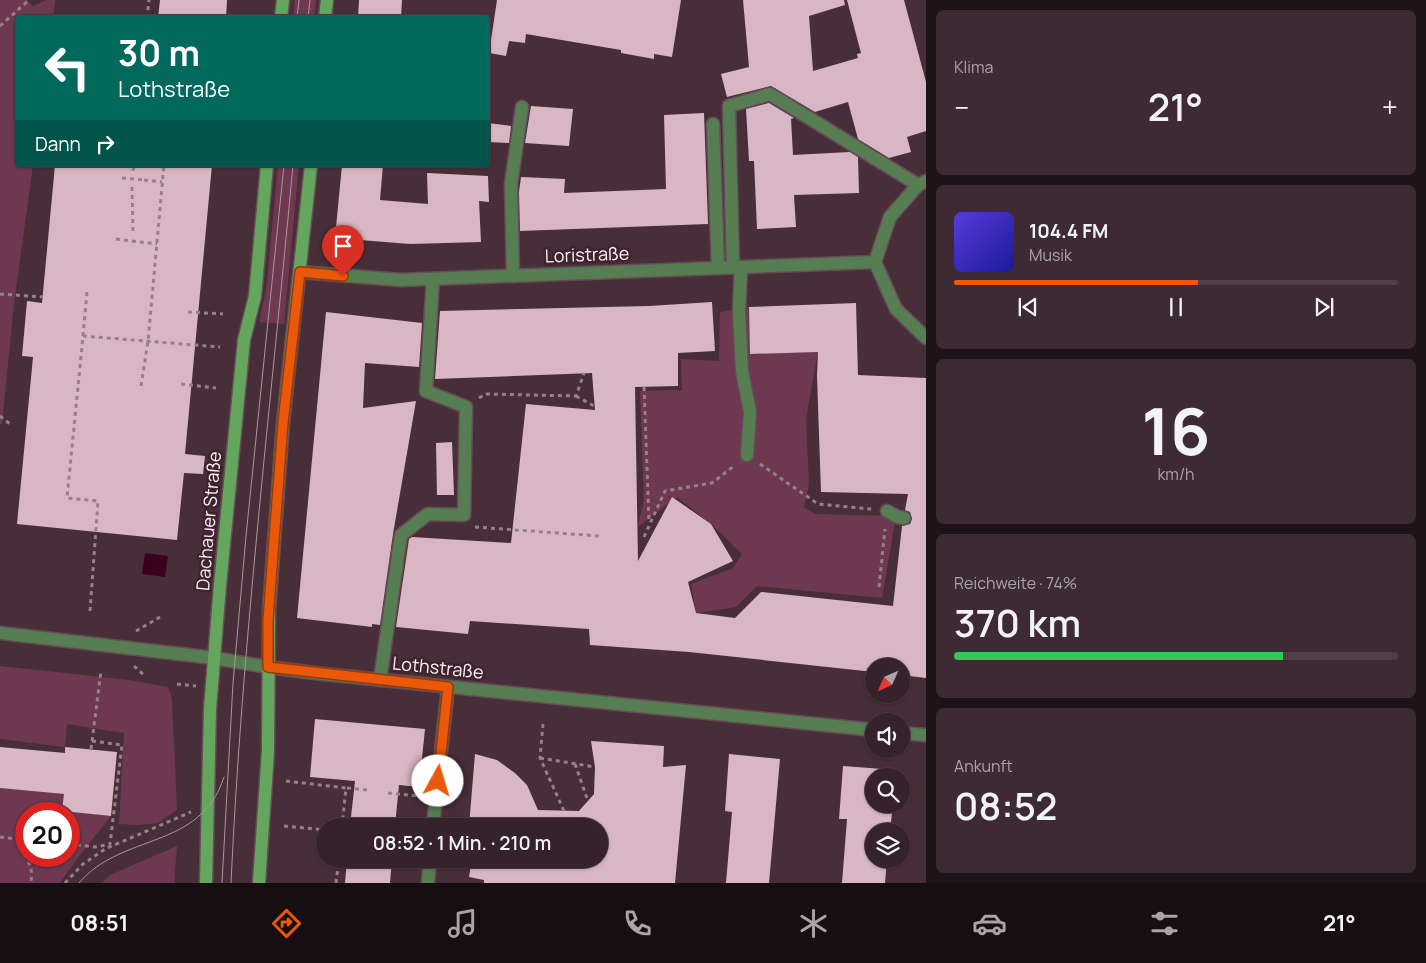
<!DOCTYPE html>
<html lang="de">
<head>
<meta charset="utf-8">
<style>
	body { margin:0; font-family:Manrope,sans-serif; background:#3d2a32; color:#f1f3f6; height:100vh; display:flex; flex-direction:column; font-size:19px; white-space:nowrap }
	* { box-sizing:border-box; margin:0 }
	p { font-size:16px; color:#aaa4a8 }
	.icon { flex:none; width:28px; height:28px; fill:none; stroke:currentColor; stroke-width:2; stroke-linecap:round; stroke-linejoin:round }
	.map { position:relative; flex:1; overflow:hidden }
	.panel { display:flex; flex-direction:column; gap:10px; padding:10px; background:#1e1317; width:500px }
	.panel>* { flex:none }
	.hud { position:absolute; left:15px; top:15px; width:475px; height:152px; border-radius:5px; box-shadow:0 1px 4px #0004,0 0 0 1px #503f47; background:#00695c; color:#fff; overflow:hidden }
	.needle { width:32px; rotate:225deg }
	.tools { position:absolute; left:865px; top:658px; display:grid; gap:10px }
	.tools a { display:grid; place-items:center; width:45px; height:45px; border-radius:50%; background:#36222a; box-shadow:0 1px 4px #0004,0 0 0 1px #503f47; font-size:25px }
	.speed { position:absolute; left:15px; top:802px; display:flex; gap:10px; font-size:25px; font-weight:700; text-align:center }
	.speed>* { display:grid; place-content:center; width:65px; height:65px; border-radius:50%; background:#36222a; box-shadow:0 1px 4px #0004,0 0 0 1px #503f47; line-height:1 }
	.speed .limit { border:8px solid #d22; background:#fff; color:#111 }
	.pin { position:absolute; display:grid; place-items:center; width:42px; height:42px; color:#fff; margin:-51px -21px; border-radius:50% 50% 50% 0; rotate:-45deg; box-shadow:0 0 5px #0007 }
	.pin .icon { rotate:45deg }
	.me { position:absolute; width:55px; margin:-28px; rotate:6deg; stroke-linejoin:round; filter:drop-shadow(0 0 4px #0008) }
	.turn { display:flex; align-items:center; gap:18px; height:105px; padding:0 20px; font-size:22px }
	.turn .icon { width:65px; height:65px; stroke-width:2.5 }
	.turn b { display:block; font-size:35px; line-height:42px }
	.then { display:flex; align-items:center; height:48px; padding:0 20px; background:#0003; gap:10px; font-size:19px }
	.big { font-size:38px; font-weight:600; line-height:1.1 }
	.panel .widget { flex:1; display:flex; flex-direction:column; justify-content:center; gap:8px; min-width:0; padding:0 18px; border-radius:8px; background:#3d2a32 }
	.panel .dial { align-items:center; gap:0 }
	.dial b { font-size:65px; line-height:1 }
	.song { display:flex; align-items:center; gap:15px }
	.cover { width:60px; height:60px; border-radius:8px; background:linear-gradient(135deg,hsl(250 70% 55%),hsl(240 70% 35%)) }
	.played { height:5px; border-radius:2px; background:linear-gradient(90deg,#ea580c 55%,#503f47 55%) }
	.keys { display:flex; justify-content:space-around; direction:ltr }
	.heat { display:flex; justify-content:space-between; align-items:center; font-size:28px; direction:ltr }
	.charge { height:8px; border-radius:4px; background:linear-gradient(90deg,#34c759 74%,#503f47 0) }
	.trip { position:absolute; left:316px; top:818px; width:292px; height:50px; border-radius:25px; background:#36222a; box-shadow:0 1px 4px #0004,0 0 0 1px #503f47; font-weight:600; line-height:50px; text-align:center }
	.tabs { display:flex; height:80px; justify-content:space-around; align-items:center; background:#160e11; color:#aaa4a8 }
	.tabs .icon { width:35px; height:35px }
	.tabs .on { color:#ea580c }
	.tabs b { font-size:22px; color:#f1f3f6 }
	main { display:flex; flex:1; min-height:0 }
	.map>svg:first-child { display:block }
	.green { fill:#6e3950; fill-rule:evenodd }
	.water { fill:#3b0020 }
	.building { fill:#d8b6c3 }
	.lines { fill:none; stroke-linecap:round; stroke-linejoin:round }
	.service-casing { stroke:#654d56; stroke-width:15 }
	.minor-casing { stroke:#654d56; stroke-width:15 }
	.tertiary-casing { stroke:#654d56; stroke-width:15 }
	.secondary-casing { stroke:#654d56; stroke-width:15 }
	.path { stroke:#968189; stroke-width:3; stroke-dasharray:4 4; stroke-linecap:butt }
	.service { stroke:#567e52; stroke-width:12 }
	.minor { stroke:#567e52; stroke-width:12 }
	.tertiary { stroke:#567e52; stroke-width:12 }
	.secondary { stroke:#65a65e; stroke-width:12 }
	.tram { stroke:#a9969d; stroke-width:1 }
	.path-bridge { stroke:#968189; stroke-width:3; stroke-dasharray:4 4; stroke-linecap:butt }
	.route-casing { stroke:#983908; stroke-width:12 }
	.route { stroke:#ea580c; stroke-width:9 }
	.labels { text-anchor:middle; stroke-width:5; stroke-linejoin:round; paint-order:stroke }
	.street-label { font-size:18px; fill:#fef0f5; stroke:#3e242e }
</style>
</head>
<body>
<main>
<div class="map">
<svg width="926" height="883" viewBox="0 0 926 883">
	<rect width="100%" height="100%" fill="#482e38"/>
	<g class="green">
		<polygon points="0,0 27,0 33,6 47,0 55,0 53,17 18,18 18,165 33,165 14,304 2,424 0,424"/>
		<polygon points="295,0 316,0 314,17 293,17"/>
		<polygon points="278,165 299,165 284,324 259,322 266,291"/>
		<polygon points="749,307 751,354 818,352 806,419 809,484 804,507 815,514 896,516 882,598 757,586 736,607 696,613 691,584 733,568 742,554 711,524 677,497 638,527 644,499 640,391 673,390 682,391 681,359 719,361 720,312"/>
		<polygon points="0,666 129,680 168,687 172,699 177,810 157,823 138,825 119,824 124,733 67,724 65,747 0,739"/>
		<path d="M0 788 64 794 63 811 111 816 79 856 60 883H0ZM26 814H69V856H26Z"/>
		<polygon points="177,846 174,883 102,883 110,875"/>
	</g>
	<polygon class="water" points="145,553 168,556 165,577 142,574"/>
	<g class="building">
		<polygon points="160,0 227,0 226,18 158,18"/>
		<polygon points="359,0 402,0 401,18 358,18"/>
		<polygon points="497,0 681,0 672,57 654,54 654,59 621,53 621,50 526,34 525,43 509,41 506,56 489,53"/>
		<polygon points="743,0 844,0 845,5 809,16 813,71 858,58 857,54 861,53 847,0 904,0 926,82 926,131 907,137 911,152 889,158 858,139 848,102 815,112 771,86 727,97 721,74 749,67"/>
		<polygon points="769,103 794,118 791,119 793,155 850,152 858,157 859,193 794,195 796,227 757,229 754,161 749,161 746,109"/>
		<polygon points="531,106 573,109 569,146 525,143"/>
		<polygon points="704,113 708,224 520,231 519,192 521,177 565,179 564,193 666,189 664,115"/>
		<polygon points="488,123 511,126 509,143 488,142"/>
		<polygon points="55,165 212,165 185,454 205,456 203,474 184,473 177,540 17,524 33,357 22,356 27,301 42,303"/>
		<polygon points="342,165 383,165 380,200 428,204 427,173 488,176 489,202 479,201 481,242 410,244 335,238"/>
		<polygon points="712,302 715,351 678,353 678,386 635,387 638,561 672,497 711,524 733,561 688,582 696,613 735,618 761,592 893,606 902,526 910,524 912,519 910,512 905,510 908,494 821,492 817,376 818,352 750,354 749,307 856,303 858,375 926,378 926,678 901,675 901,666 874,666 874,672 689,652 590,645 589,629 470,621 468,634 396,627 409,539 412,537 511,543 526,404 595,410 592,373 435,379 440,311 649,306"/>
		<polygon points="326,312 422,323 419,367 365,363 363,408 416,401 393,534 380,625 372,624 372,627 297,618"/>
		<polygon points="452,442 454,495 437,495 436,443"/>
		<polygon points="315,719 425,729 419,787 399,785 395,826 350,826 355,781 310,777"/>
		<polygon points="591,741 664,746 663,767 686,765 675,883 484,883 484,880 469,877 472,859 600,859 600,826 469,826 475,754 497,760 515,773 527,785 538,810 579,811 594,794 595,767"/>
		<polygon points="0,747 65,753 65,747 117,752 111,816 62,811 64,794 0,788"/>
		<polygon points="729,754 780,759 769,883 726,883 732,812 725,811"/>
		<polygon points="843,766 896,770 896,776 874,776 874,804 893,804 890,831 874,831 874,859 887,859 885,883 842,883 847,819 839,819"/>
		<polygon points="347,859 392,859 390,883 345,883"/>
	</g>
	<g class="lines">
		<g class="service-casing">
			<g id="service">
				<polyline points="713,124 718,268"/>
				<polyline points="733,267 729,106 770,94 918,185"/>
				<polyline points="741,267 739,311 742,371 750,412 747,455"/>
				<polyline points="513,276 511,184 522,107"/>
				<polyline points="887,511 898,517 904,518"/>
				<polyline points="380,680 401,535 428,514 464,515 466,407 426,391 433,279"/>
				<polyline points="433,826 448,687"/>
				<polyline points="428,883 430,859"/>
			</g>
		</g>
		<g class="minor-casing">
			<g id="minor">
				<polyline points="926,181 918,185 890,217 875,262 896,309 926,338"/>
				<polyline points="300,272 401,280 875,262"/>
				<polyline points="268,667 314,673 874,730"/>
				<polyline points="901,733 926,735"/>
			</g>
		</g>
		<g class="tertiary-casing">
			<polyline id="tertiary" points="0,633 214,658 268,667"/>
		</g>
		<g class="secondary-casing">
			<g id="secondary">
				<polyline points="281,18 283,0"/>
				<polyline points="325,18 327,0"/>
				<polyline points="206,883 210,709 220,585 244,340 255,296 267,165"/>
				<polyline points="259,883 268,751 269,609 283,423 311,165"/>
			</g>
		</g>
		<g class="path">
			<polyline points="147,18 149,0"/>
			<polyline points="0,26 29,0"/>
			<polyline points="133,171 134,165"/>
			<polyline points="144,180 162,182"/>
			<polyline points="132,187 133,235"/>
			<polyline points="116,239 157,244"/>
			<polyline points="0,294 43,297"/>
			<polyline points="188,312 223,314"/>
			<polyline points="83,336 87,292"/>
			<polyline points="181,384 216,388"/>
			<polyline points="141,386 148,341 164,165"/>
			<polyline points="644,387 649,522"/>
			<polyline points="576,396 594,406"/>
			<polyline points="479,398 486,394 576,396 584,373"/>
			<polyline points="0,416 10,424"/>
			<polyline points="760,464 818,504 871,509"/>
			<polyline points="475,527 599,536"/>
			<polyline points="644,537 665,491 712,483 735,465"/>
			<polyline points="879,587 885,529"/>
			<polyline points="90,611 98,501 67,498 83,336 220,347"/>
			<polyline points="136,631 160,617"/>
			<polyline points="134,666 145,676"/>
			<polyline points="177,684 196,686"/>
			<polyline points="543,724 540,758 564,811"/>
			<polyline points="92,741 122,745 110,844"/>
			<polyline points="91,749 101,671"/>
			<polyline points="540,758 595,767"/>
			<polyline points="575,764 588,801"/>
			<polyline points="286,781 346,788 342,826"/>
			<polyline points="347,788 368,790"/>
			<polyline points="388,793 418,796"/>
			<polyline points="284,826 325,830"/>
			<polyline points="0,837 26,840"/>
			<path d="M21 840V853C32 865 32 868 31 883"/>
			<polyline points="69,844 95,847 111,844"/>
			<polyline points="65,883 83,864 105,849 191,812"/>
			<polyline points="336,883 339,859"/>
		</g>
		<use href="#service" class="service"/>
		<use href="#minor" class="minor"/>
		<use href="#tertiary" class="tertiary"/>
		<use href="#secondary" class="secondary"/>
		<g class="tram">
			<polyline points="297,18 299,0"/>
			<polyline points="308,18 310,0"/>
			<path d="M79 883C122 832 200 851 224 777"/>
			<polyline points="222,883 233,683 246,536 284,165"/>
			<path d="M231 883C242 643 271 404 293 165"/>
		</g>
		<polyline class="path-bridge" points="122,178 144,180"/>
	</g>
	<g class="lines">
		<g class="route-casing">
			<polyline id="route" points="343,276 300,272 283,423 268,620 268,667 448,687 438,781"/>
		</g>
		<use href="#route" class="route"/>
	</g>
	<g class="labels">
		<g class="street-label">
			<text transform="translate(587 255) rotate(-2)" y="6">Loristraße</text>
			<text transform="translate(209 521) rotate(-85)" y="6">Dachauer Straße</text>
			<text transform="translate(438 668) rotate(6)" y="6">Lothstraße</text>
		</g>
	</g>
</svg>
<div class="tools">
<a><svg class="needle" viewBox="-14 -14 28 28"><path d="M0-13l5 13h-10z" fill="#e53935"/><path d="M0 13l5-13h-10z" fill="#aaa4a8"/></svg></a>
<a><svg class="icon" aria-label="sound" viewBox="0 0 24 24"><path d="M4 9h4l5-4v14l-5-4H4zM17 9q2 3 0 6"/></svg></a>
<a><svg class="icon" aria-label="search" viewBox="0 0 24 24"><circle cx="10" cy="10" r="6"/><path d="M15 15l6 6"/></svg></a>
<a><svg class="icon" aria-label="layers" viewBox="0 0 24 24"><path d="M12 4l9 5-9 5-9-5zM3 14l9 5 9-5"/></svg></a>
</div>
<div class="speed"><div class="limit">20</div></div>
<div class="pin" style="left:343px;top:276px;background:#d93025"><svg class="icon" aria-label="arrive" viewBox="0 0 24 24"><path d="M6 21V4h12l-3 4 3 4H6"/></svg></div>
<svg class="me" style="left:438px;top:781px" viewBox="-20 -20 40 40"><circle r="19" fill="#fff"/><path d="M0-13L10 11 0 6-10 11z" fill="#ea580c"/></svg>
<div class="trip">08:52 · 1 Min. · 210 m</div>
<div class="hud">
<div class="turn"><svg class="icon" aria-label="left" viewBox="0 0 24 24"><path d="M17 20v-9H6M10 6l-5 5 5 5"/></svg><div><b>30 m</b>Lothstraße</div></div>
<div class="then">Dann<svg class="icon" aria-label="right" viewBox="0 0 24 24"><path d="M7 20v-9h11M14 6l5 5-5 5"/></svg></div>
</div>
</div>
<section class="panel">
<div class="widget"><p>Klima</p>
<div class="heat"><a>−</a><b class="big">21°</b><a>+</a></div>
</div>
<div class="widget">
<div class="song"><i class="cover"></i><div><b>104.4 FM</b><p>Musik</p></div></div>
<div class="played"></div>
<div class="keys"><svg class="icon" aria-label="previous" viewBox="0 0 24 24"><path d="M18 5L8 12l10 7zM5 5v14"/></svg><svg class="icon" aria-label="pause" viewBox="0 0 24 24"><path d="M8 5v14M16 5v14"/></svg><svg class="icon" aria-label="next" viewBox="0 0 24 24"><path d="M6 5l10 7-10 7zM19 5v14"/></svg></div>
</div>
<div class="widget dial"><b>16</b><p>km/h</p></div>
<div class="widget"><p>Reichweite · 74%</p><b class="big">370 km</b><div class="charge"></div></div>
<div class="widget"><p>Ankunft</p><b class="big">08:52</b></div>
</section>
</main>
<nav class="tabs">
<b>08:51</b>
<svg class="icon on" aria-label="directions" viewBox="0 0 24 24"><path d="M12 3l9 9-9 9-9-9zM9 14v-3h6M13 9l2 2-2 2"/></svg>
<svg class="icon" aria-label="music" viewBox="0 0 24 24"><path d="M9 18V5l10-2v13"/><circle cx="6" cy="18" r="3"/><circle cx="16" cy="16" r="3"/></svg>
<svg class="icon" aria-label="phone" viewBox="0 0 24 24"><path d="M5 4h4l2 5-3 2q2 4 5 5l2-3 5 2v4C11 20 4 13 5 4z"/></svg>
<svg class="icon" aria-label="climate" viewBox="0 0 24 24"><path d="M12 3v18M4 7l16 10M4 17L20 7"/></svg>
<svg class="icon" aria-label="car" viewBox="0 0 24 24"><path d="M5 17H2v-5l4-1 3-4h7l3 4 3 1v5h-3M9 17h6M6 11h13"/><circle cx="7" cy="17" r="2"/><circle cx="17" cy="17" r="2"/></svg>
<svg class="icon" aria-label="filters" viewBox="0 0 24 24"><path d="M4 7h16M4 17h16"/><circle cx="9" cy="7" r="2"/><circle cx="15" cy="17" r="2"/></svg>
<b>21°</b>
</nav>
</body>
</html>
